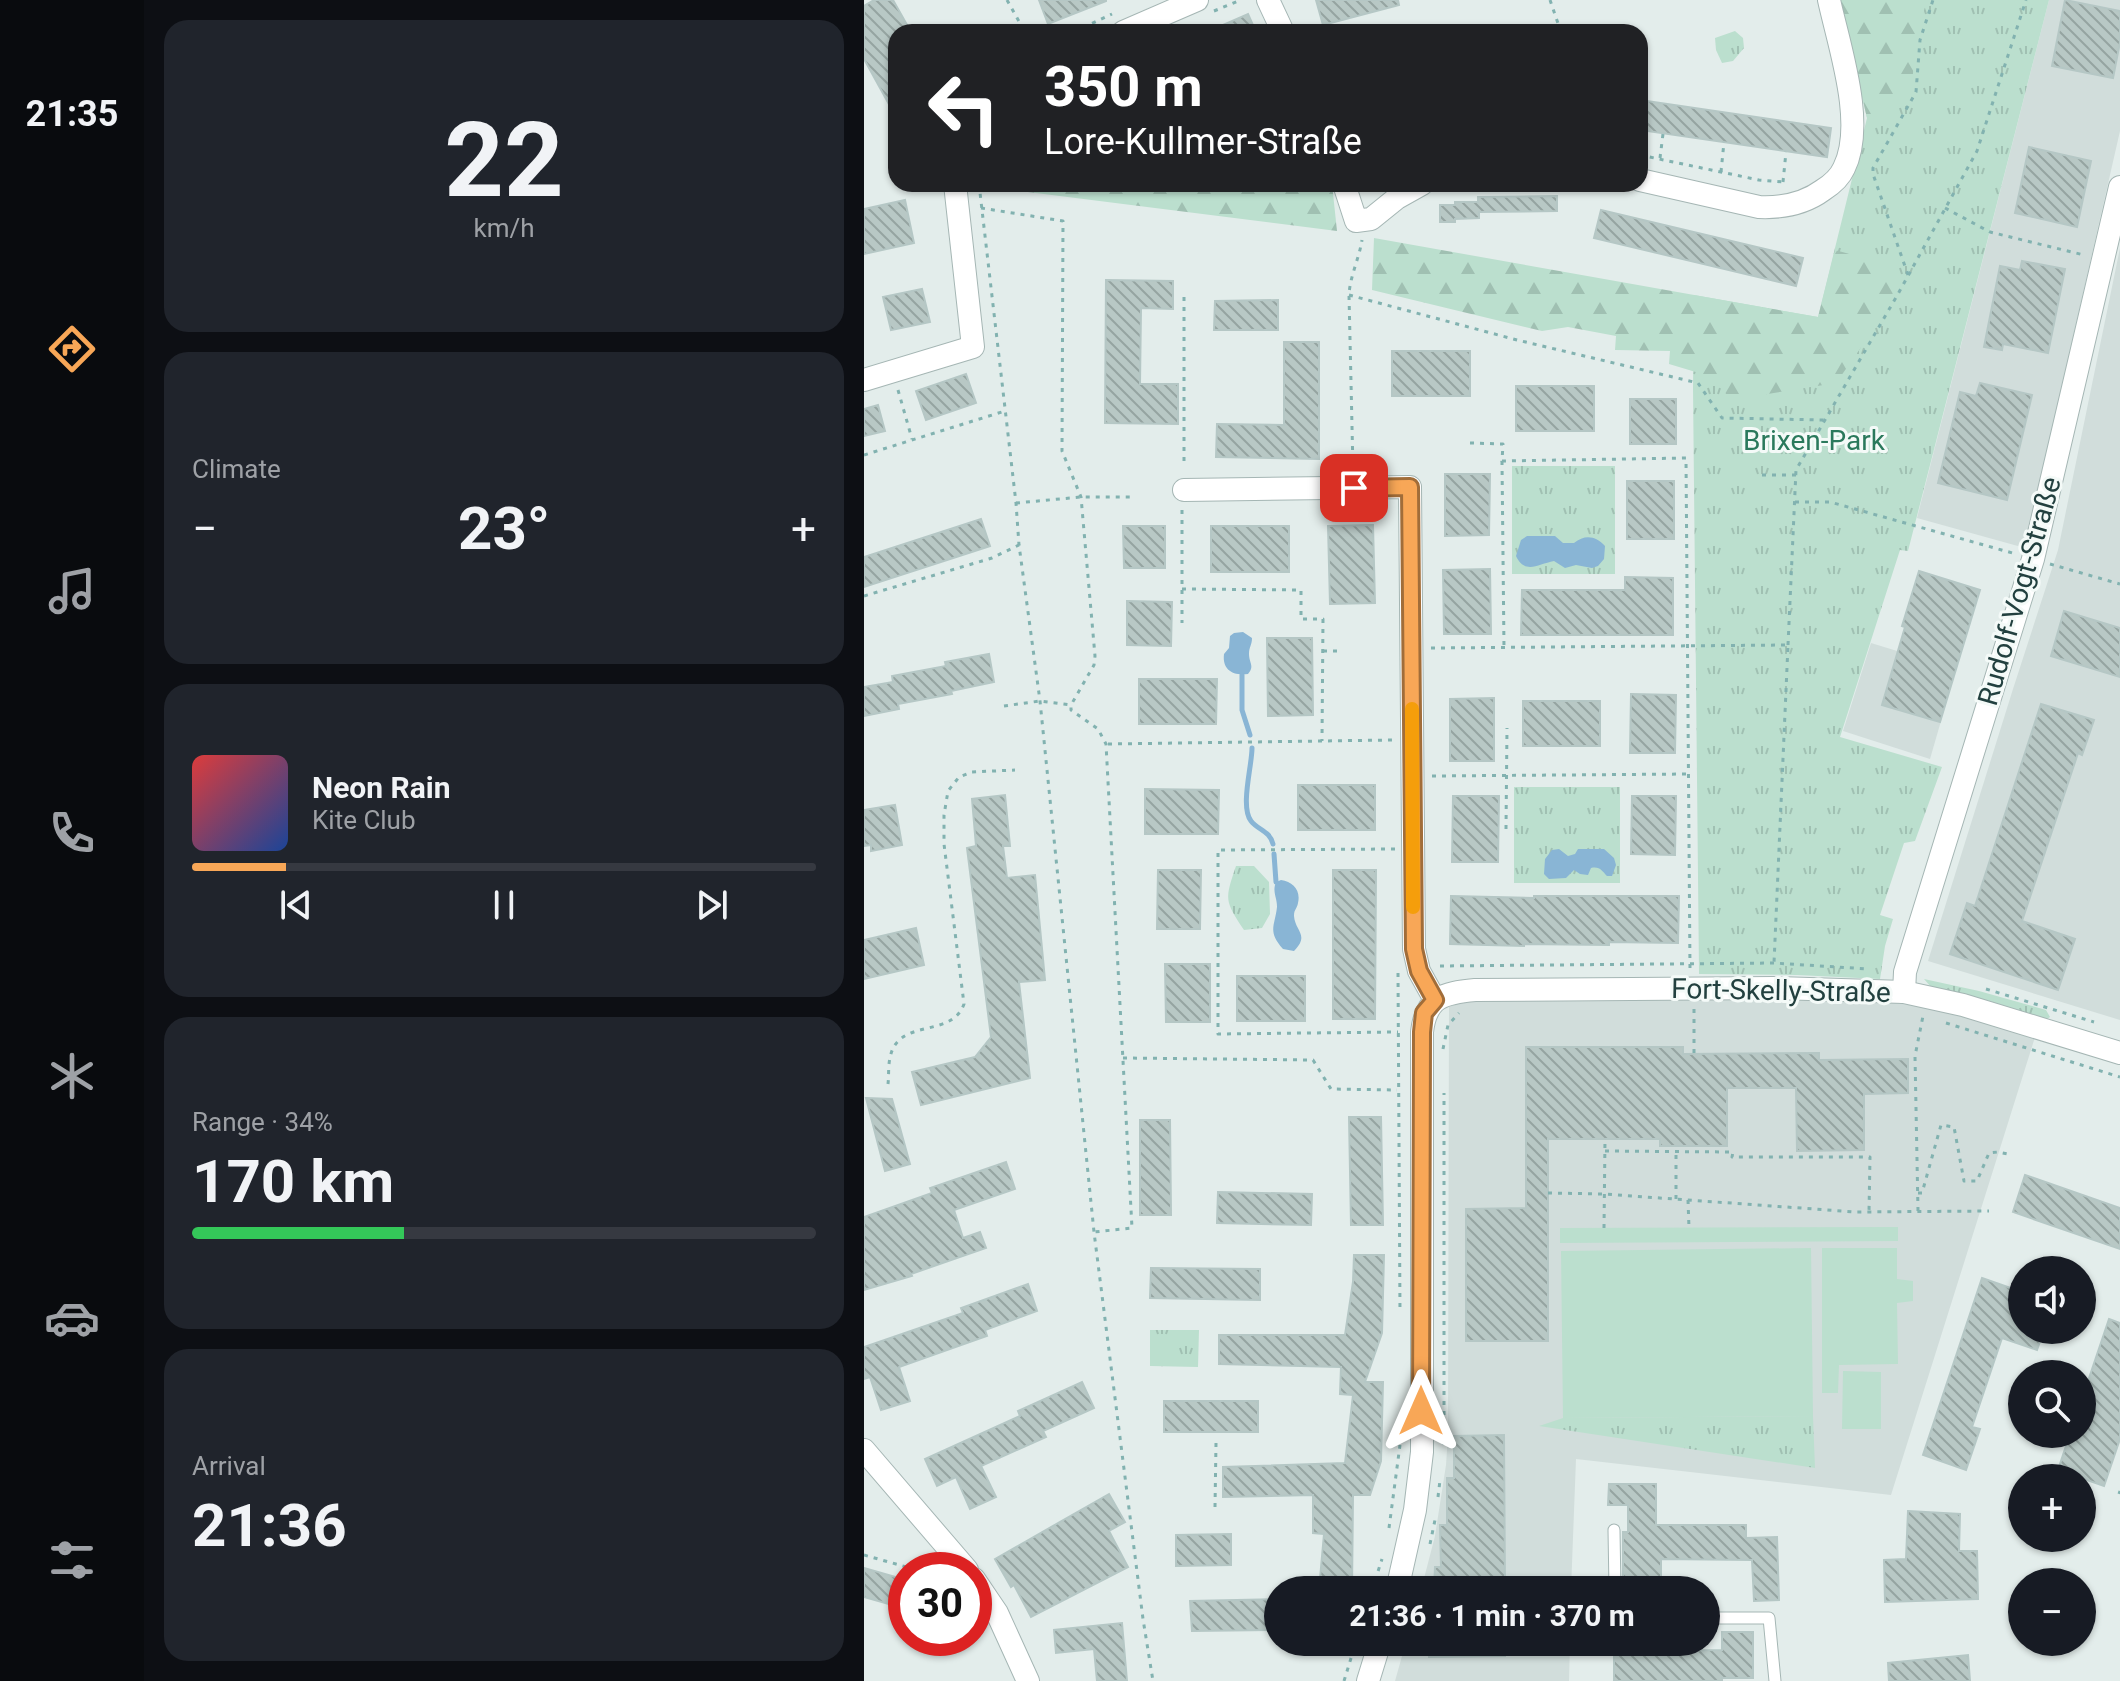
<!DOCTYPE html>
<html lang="en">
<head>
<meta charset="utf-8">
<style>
	body { margin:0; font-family:Roboto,sans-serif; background:#20242c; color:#f1f3f6; height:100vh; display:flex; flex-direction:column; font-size:30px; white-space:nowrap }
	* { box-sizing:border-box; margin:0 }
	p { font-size:26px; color:#9ea1a6 }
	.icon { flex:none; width:44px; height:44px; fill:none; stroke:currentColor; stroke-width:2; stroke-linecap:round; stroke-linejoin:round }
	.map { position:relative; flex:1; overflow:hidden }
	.sheet { display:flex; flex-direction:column; gap:20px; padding:20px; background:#0d0f14; width:720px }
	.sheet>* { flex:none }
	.top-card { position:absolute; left:24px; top:24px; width:760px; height:168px; border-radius:24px; box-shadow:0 2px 6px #0004; background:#202124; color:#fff; overflow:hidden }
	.fabs { position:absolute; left:1144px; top:1256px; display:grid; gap:16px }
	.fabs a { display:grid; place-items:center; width:88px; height:88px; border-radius:50%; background:#171b24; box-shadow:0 2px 6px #0004; font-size:40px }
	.speed { position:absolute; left:24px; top:1552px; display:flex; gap:16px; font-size:40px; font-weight:700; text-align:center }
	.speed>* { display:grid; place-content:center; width:104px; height:104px; border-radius:50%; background:#171b24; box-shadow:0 2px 6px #0004; line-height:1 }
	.speed .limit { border:12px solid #d22; background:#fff; color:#111 }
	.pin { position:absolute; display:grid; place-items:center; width:68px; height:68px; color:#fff; margin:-34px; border-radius:16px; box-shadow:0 4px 12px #0006 }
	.me { position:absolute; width:88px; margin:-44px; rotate:0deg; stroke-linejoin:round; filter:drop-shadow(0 0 6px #0008) }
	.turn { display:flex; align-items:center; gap:28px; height:168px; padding:0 24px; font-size:36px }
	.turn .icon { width:104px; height:104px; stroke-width:2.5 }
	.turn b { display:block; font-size:56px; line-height:68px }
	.big { font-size:60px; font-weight:700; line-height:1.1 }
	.sheet .widget { flex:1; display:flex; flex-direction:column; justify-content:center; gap:12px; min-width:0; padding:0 28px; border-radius:24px; background:#20242c }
	.sheet .dial { align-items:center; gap:0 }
	.dial b { font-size:104px; line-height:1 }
	.song { display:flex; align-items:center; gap:24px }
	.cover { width:96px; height:96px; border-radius:12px; background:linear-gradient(135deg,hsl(0 70% 55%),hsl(220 70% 35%)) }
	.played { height:8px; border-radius:4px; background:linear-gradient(90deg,#f8a757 15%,#363941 15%) }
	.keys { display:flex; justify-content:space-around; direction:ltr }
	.heat { display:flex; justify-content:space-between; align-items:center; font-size:44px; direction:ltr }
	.charge { height:12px; border-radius:6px; background:linear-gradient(90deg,#34c759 34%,#363941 0) }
	.trip { position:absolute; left:400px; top:1576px; width:456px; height:80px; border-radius:40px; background:#171b24; box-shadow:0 2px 6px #0004; font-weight:700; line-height:80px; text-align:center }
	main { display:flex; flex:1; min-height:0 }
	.tab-bar { display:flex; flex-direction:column; width:144px; justify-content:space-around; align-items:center; background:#090b0e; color:#9ea1a6 }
	.tab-bar .icon { width:56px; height:56px }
	.tab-bar .on { color:#f8a757 }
	.tab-bar b { font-size:36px; color:#f1f3f6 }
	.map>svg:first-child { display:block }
	.built { fill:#d1dddb }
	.grass { fill:url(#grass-tufts) }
	.forest { fill:url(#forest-firs) }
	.pitch { fill:#bbdfce }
	.water { fill:#89b5d5 }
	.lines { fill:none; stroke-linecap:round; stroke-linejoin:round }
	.stream { stroke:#89b5d5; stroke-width:5 }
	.building { fill:url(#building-back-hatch); stroke:#b5c7c5; stroke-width:2 }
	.service-casing { stroke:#a5b6b4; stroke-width:13 }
	.minor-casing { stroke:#a5b6b4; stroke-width:24 }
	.path { stroke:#82b2b0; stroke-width:3; stroke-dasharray:4 6; stroke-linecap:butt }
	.service { stroke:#fff; stroke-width:11 }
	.minor { stroke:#fff; stroke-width:22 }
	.route-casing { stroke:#a16d39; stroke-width:20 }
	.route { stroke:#f8a757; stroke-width:14 }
	.slow { stroke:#f59e0b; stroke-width:14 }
	.labels { text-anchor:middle; stroke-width:6; stroke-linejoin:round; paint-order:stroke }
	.park-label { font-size:28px; fill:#2a795c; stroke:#f4faf8 }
	.street-label { font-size:28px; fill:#22403f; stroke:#f4faf8 }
</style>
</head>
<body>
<main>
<nav class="tab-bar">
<b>21:35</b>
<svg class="icon on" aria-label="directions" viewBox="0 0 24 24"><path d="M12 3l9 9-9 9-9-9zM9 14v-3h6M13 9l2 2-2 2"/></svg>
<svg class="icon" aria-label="music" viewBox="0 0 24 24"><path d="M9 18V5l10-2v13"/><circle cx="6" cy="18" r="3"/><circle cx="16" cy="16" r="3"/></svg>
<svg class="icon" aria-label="phone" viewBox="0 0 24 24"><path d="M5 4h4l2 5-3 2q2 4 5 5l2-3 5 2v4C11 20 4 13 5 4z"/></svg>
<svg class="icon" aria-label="climate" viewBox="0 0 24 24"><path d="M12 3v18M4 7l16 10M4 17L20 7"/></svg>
<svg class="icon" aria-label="car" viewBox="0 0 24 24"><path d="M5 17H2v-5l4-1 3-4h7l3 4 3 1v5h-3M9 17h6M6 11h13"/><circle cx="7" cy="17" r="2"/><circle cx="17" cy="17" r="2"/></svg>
<svg class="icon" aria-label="filters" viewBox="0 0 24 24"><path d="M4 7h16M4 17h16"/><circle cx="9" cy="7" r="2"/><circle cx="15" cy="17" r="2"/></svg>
</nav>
<section class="sheet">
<div class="widget dial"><b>22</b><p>km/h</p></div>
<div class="widget"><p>Climate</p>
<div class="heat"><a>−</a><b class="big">23°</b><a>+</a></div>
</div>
<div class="widget">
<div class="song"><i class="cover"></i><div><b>Neon Rain</b><p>Kite Club</p></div></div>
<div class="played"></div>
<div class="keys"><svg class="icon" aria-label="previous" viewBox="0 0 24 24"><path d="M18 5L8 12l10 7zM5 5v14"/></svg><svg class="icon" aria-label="pause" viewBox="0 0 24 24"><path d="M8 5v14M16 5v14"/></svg><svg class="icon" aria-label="next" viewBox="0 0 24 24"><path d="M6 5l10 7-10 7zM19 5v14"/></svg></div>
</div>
<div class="widget"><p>Range · 34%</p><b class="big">170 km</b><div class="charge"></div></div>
<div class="widget"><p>Arrival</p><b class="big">21:36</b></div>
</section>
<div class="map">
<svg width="1256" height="1681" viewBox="0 0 1256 1681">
	<defs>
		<pattern id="grass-tufts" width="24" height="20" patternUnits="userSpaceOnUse" patternTransform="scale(2)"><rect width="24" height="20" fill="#bbdfce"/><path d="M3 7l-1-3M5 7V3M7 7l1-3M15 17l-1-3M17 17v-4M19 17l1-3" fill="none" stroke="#a0c0b2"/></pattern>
		<pattern id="forest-firs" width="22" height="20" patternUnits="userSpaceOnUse" patternTransform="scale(2)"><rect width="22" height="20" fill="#bbdfce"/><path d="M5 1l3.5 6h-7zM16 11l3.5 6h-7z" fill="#a0c0b2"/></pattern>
		<pattern id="building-back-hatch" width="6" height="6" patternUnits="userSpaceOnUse" patternTransform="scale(2)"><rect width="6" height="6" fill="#b8c8c5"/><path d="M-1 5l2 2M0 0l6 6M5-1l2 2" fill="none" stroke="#95a4a1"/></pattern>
	</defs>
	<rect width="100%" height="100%" fill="#e3edeb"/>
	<g class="built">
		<polygon points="1185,0 1256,0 1256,131 1161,548 1053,518"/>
		<polygon points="1256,248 1256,1020 1064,961 1149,689 1194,550"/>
		<polygon points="1007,643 1092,669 1066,759 979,731"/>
		<polygon points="903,997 1013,1000 1076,1010 1171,1037 1027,1495 712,1459 707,1590 557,1590 571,1536 582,1465 584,1435 585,1007 599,1001"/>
		<polygon points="542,1642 706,1642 705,1681 531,1681"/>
	</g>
	<g class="grass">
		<polygon points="976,0 1185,0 1044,551 1036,550 976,737 1078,767 1051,841 1040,843 1016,915 1029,919 1021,946 1016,979 933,975 835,974 829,388 830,295 954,317 1003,118"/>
		<polygon points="871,31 879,38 880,48 869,61 858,63 852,50 851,38"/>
		<rect x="648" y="466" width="103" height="108"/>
		<rect x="650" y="787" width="106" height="96"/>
		<path d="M372 866H390L405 882 406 914 398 928 380 930C360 900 361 899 372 866Z"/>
		<polygon points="1060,979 1115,991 1182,1010 1186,1017 1183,1019 1122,1000 1077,990 1067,987"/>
		<polygon points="286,1330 335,1330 334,1367 286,1366"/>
		<polygon points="949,1416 951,1468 675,1426 699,1418"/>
	</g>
	<g class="forest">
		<polygon points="976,0 1063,0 1051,41 1048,89 1037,107 1003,118"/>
		<polygon points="141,184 468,184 473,231 140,189"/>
		<polygon points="510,238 954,317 971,250 1011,261 1036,281 1022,305 1005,318 996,349 972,383 879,398 865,397 845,376 805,364 806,351 751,350 752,336 704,327 678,331 508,290"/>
	</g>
	<g class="pitch">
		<polygon points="1034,1227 1034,1241 696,1243 696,1228"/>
		<polygon points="947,1248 949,1416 699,1418 697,1251"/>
		<polygon points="958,1248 1033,1248 1033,1279 1049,1281 1049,1301 1033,1303 1034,1364 975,1365 974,1393 958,1393"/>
		<polygon points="979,1371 1017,1372 1017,1429 978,1429"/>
	</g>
	<g class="water">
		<path d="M663 536H691L699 543H710C721 534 732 536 741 546L740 559 734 566 728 568 712 565 701 568 690 561C674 564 661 575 652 556L657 540Z"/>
		<path d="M379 632 388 638C388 645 385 647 385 654 385 663 391 666 384 674 369 676 358 670 360 654L365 648 366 636 370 633Z"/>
		<path d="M695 849 704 856 711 854 714 849H740L750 858 752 865 748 876H743C738 871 736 866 727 868L724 875 716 874 710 870 702 878 685 879 680 874 681 859 688 850Z"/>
		<path d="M417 880C429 882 437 890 434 903 433 909 430 909 430 916 431 931 446 935 430 951L419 949C403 931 411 926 413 907 413 897 408 892 412 882Z"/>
	</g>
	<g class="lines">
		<g class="stream">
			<polyline points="378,675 378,710 386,735"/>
			<path d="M388 748C388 766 376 807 387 821 394 830 406 831 409 844"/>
			<polyline points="410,854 412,882"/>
		</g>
	</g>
	<g class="building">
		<polygon points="10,0 29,0 47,32 32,32 32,117 0,59 0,6"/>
		<polygon points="175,0 242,0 242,1 184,24"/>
		<polygon points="452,0 534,0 535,5 459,25"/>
		<polygon points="1201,0 1256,11 1256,42 1249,78 1188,66"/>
		<polygon points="384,14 392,32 343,32"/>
		<polygon points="776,100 967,128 963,157 776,130"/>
		<polygon points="1165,147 1227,161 1213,227 1151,213"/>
		<polygon points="693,196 693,211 615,212 615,218 591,219 591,222 576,222 576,205 591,205 591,202 614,202 614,197"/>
		<polygon points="41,200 50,243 0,254 0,209"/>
		<polygon points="737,210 939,258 932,286 730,238"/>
		<polygon points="1158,261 1201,269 1184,353 1139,344 1138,350 1120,347 1136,266 1156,270"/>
		<polygon points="242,280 309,281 309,309 277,308 276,384 314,384 314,424 241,423"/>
		<polygon points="58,289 66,322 27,330 19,297"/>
		<polygon points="414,300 414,330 350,330 351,301"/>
		<polygon points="420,342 455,342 455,459 352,457 353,424 420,425"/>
		<rect x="528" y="351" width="78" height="45"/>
		<polygon points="102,374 112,403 62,420 52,391"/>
		<polygon points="1116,383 1168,395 1143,500 1074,483 1096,392 1112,396"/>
		<rect x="652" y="386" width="78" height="45"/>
		<rect x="766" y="399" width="46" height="45"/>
		<polygon points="14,405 21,431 0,436 0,409"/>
		<polygon points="581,474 626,474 625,535 581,536"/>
		<rect x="763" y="481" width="47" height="58"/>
		<polygon points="117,519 126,546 0,587 0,557"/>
		<polygon points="509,525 511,603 466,604 464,526"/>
		<polygon points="259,526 301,526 301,568 260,568"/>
		<rect x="347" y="526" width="78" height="46"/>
		<polygon points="626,569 627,634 580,634 579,570"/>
		<polygon points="1055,571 1116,590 1076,722 1018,705 1041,627 1038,626"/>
		<polygon points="761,577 809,578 809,635 657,635 658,590 761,590"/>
		<polygon points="263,601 308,602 307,646 263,645"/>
		<polygon points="1200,611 1256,628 1256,677 1187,656"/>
		<polygon points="403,638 448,638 449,715 404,716"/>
		<polygon points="125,654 130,682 87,691 88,694 34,704 35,709 0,716 0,687 29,682 28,676 82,666 81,662"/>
		<polygon points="275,679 353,679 352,724 275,724"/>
		<polygon points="767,694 812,695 811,753 766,753"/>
		<polygon points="630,698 630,761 586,761 586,699"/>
		<rect x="659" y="701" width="77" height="45"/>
		<polygon points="1177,704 1230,720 1218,755 1214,753 1158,921 1211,939 1194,990 1086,954 1103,903 1111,906"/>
		<rect x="434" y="785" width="77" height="45"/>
		<polygon points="281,789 355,790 354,834 281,834"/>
		<polygon points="141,795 146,846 139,846 143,878 171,875 181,980 155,982 166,1078 57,1105 48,1072 111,1057 127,1037 103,848 112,846 108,799"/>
		<polygon points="589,796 635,796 634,862 588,862"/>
		<polygon points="768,796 812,796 811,855 767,854"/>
		<polygon points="31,805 38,845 7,851 7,845 0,846 0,810"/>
		<polygon points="294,870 337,870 336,929 293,929"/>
		<polygon points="469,870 512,870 511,1019 469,1019"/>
		<polygon points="587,896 670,898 670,896 815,896 814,943 745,942 745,945 660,944 660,946 586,944"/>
		<polygon points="52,928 60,965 0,979 0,940"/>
		<polygon points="301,964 346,964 346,1022 302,1022"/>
		<rect x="373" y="976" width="68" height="45"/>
		<polygon points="662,1047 819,1047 819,1054 955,1053 955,1060 1044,1059 1044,1093 1000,1094 1000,1150 933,1151 932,1088 863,1088 863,1146 796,1146 796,1139 684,1139 684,1341 602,1341 602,1209 662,1208"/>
		<polygon points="2,1098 28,1099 46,1164 21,1171"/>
		<polygon points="485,1117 517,1117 519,1225 487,1225"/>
		<polygon points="276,1120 306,1120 307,1215 276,1215"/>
		<polygon points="142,1162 151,1189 90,1210 99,1238 116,1232 122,1248 47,1274 48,1276 0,1290 0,1217 68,1193 66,1188"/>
		<polygon points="1161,1175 1256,1208 1256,1249 1149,1212"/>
		<polygon points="354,1192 448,1194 447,1225 353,1223"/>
		<polygon points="490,1255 520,1255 518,1333 501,1382 519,1382 517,1461 506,1495 489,1495 488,1590 455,1590 460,1534 449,1533 449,1495 359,1497 359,1467 481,1463 489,1395 476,1394 477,1367 355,1364 355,1335 481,1335 489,1282"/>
		<polygon points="287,1268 396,1269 396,1300 286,1298"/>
		<polygon points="1118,1278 1158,1292 1158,1330 1180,1330 1173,1350 1138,1338 1108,1427 1116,1429 1102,1470 1059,1455"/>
		<polygon points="164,1284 173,1311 121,1330 123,1336 35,1367 46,1401 17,1410 6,1377 0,1379 0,1347 99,1313 97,1308"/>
		<polygon points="1245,1319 1256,1323 1256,1439 1240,1486 1194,1470 1206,1434 1218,1434 1218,1399"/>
		<polygon points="218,1382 230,1408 179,1431 182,1437 117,1466 132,1497 106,1509 92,1477 73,1486 61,1459 156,1416 154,1411"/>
		<rect x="300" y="1401" width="94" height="31"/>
		<polygon points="640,1435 641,1590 570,1590 571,1567 577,1567 576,1525 583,1525 583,1478 590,1478 590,1436"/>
		<polygon points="745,1484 792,1484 792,1525 882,1525 882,1538 913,1537 915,1600 890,1601 888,1560 797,1559 797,1590 759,1590 759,1532 764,1532 764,1505 744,1505"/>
		<polygon points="245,1494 261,1522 245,1531 264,1567 167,1617 150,1585 147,1587 131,1559"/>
		<polygon points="1044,1511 1096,1514 1095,1551 1113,1551 1114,1599 1021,1602 1020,1560 1042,1559"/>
		<polygon points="367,1534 367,1565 312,1566 312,1535"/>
		<polygon points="0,1568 42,1580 42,1609 0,1597"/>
		<polygon points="414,1599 414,1630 328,1631 326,1601"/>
		<polygon points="258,1623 263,1681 233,1681 230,1649 192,1653 190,1630"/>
		<polygon points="858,1632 889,1632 889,1678 858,1678 858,1681 750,1681 750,1651 858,1650"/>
		<polygon points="565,1642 641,1642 641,1656 565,1657"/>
		<polygon points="1104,1655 1106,1681 1025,1681 1024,1663"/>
	</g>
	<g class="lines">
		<g class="service-casing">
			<g id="service">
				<polyline points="750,1530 751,1590"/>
				<polyline points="842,1618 905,1618 911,1681"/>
			</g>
		</g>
		<g class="minor-casing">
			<g id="minor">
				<polyline points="404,0 419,32"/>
				<polyline points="259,32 333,0"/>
				<path d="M776 180 895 207C918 208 940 204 959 190 967 185 976 177 980 168 1002 124 975 46 965 0"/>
				<polyline points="480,184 492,221 507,219 533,198 558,184"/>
				<polyline points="0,380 109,347 91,184"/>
				<polyline points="320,490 546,487 550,949 555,971 571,1000"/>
				<polyline points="1040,992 1041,972 1169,559 1256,187"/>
				<polyline points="0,1450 103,1570"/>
				<polyline points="110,1579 133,1613 164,1681"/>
				<path d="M533 1590 551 1510 558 1452V1032C562 997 579 993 611 990L911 988 1040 992 1099 1005 1256 1053"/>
				<polyline points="504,1681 516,1642"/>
			</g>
		</g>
		<g class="path">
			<polyline points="143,0 161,32"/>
			<polyline points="686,0 697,32"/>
			<polyline points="350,11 377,0"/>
			<polyline points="210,32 248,14"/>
			<polyline points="776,155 895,180 919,182 919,185"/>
			<polyline points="796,158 799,134"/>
			<polyline points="857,172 860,142"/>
			<polyline points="919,182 922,152"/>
			<polyline points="115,184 152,503 155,545 176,701 230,1232 279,1619 289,1681"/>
			<polyline points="117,208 199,221 198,451 217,497 231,656 230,665 207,705 207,710 234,729 242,744 268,1228 230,1232"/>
			<polyline points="1081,208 1126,232 1220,255"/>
			<polyline points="1044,275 1009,174 1009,168 1052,92 1056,40 1069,0"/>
			<polyline points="485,295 653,340 834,383 858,418 960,420"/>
			<polyline points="34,390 48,439"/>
			<polyline points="606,443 639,444 638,461 822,458 826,970"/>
			<polyline points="0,455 141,411"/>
			<polyline points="320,461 320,295"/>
			<polyline points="638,461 640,648"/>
			<path d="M489 470 485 295C486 276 495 259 498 240"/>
			<polyline points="898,475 932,475"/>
			<polyline points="931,502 966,502 1152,554"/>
			<polyline points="152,503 217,497 269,497"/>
			<polyline points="318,510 318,623"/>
			<polyline points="1186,564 1256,584"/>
			<polyline points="318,589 437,590 437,619 459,619 458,741"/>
			<polyline points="0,596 128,558 155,545"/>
			<polyline points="924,645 932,470 1034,294 1113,151 1162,0"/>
			<polyline points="567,648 924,645 910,963"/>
			<polyline points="459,651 474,651"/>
			<polyline points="140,706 176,701 207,705"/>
			<polyline points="244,744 528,740"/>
			<polyline points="568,776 824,774"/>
			<polyline points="642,829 643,728"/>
			<polyline points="531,849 354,850 354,1034 534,1032"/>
			<polyline points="576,966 910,963 1005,969"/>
			<polyline points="534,973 536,1313"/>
			<polyline points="1122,989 1230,1022"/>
			<polyline points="830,1009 830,1054"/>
			<polyline points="1082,1023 1256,1077"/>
			<polyline points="579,1049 584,1025 595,1013"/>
			<polyline points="259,1058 449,1060 467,1089 533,1090"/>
			<path d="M24 1084C25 1076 24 1066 26 1058 33 1017 88 1039 100 1004L80 844V815L84 791 95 777 108 772 151 770"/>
			<polyline points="741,1151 869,1152 868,1157 1006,1157 1005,1212"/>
			<polyline points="684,1193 740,1194 992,1212 1125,1211"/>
			<polyline points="1054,1193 1058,1193 1077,1125 1090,1127 1100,1181 1113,1181 1125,1153 1134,1152 1144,1154"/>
			<polyline points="812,1199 812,1152"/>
			<polyline points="824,1200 825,1228"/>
			<polyline points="1054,1211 1051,1056 1059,1016"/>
			<polyline points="740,1228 741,1139"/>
			<polyline points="580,1445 580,1093"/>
			<polyline points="1255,1494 1256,1491"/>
			<polyline points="574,1497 576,1480"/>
			<polyline points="351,1507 352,1443"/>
			<polyline points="525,1528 536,1445"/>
			<polyline points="566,1544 571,1520"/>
			<polyline points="0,1555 53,1570"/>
			<polyline points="508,1590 518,1559"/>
			<polyline points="480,1681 492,1642"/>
		</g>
		<use href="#service" class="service"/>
		<use href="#minor" class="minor"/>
	</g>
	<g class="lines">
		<g class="route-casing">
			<polyline id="route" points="490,488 546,487 550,949 555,971 571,1000 560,1013 558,1032 557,1411"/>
		</g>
		<use href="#route" class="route"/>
		<polyline class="slow" points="548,709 549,907"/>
	</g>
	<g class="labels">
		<g class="park-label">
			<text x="950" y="450">Brixen-Park</text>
		</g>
		<g class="street-label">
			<text transform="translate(1155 591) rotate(-74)" y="10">Rudolf-Vogt-Straße</text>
			<text transform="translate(917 990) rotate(1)" y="10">Fort-Skelly-Straße</text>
		</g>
	</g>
</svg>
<div class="fabs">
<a><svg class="icon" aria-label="sound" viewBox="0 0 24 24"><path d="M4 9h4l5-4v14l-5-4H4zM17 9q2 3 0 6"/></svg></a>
<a><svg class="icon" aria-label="search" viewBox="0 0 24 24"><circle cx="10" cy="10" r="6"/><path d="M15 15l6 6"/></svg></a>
<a>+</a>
<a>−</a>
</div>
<div class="speed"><div class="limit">30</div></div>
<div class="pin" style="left:490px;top:488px;background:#d93025"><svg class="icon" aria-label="arrive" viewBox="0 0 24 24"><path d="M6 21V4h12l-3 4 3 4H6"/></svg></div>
<svg class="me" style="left:557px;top:1411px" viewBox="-20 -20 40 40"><path d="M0-17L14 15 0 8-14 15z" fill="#f8a757" stroke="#fff" stroke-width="4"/></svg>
<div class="trip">21:36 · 1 min · 370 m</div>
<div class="top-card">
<div class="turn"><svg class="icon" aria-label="left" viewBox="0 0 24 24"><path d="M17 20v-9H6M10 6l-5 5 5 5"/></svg><div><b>350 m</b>Lore-Kullmer-Straße</div></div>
</div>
</div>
</main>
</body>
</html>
